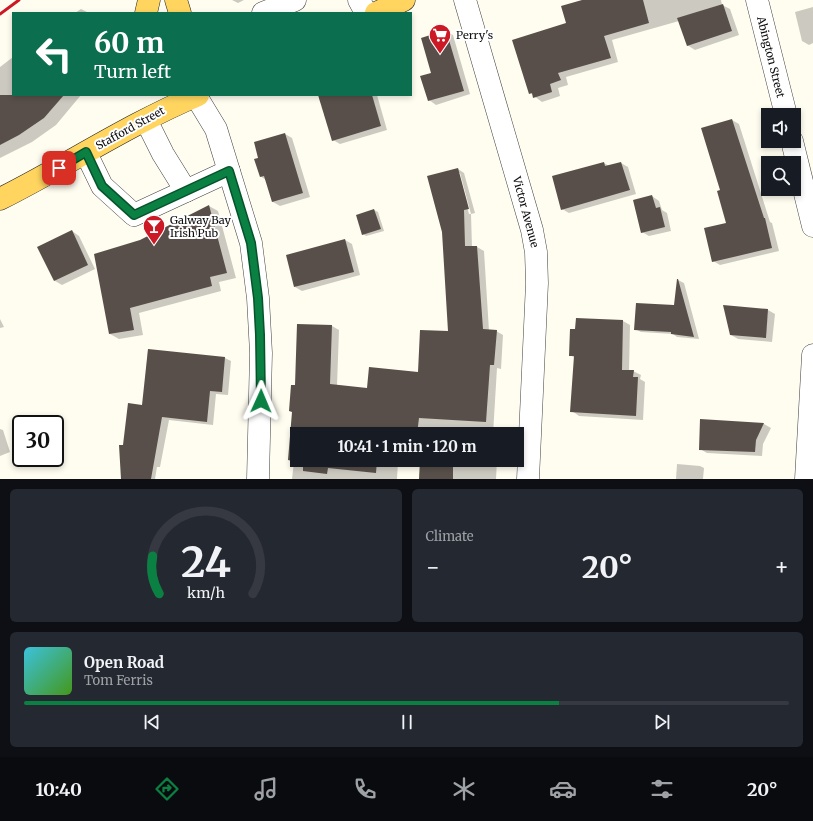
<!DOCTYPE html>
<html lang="en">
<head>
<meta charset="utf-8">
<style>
	body { margin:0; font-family:Merriweather,serif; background:#242831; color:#f1f3f6; height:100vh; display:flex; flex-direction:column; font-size:15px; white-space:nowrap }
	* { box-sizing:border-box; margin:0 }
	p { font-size:13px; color:#9ea1a6 }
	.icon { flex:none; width:22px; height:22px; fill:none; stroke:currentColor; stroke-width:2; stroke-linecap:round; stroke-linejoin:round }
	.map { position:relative; height:479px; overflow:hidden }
	.drawer { display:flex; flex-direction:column; gap:10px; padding:10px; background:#0d0f14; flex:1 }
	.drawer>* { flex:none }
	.hud { position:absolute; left:12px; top:12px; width:400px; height:84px; border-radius:0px; box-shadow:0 2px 6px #0003; background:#0b6e4f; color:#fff; overflow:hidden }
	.tools { position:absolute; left:761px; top:108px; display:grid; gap:8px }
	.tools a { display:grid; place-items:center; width:40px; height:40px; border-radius:0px; background:#171b24; box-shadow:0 2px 6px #0003; font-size:20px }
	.speed { position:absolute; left:12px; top:415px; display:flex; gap:8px; font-size:20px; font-weight:700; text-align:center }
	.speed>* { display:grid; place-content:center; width:52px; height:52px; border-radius:50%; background:#171b24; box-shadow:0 2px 6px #0003; line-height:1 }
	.speed .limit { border:2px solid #111; border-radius:6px; background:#fff; color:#111 }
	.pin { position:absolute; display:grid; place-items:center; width:34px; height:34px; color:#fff; margin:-17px; border-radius:8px; box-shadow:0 2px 6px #0006 }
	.me { position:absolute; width:44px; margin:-22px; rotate:1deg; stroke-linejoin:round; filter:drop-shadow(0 0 3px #0008) }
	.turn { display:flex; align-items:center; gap:14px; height:84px; padding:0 16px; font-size:18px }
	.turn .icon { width:52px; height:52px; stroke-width:2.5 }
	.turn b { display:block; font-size:28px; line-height:34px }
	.big { font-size:30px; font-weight:700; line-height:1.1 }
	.drawer .widget { flex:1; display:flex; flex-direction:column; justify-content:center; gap:6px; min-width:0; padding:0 14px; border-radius:6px; background:#242831 }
	.drawer .dial { align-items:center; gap:0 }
	.dial svg { height:104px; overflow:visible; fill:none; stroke:#363941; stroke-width:7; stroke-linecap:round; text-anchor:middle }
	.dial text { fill:#f1f3f6; stroke:none }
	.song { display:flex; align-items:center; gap:12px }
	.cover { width:48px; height:48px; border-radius:6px; background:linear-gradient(135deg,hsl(190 70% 55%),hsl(100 70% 35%)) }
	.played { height:4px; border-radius:2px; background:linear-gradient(90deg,#0b8043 70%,#363941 70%) }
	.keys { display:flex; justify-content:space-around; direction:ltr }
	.heat { display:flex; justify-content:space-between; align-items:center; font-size:22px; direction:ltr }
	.drawer .tiles { flex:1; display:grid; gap:10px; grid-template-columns:1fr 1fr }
	.widget:last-child { grid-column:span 2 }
	.trip { position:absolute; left:290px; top:427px; width:234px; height:40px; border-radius:0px; background:#171b24; box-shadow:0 2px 6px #0003; font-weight:700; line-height:40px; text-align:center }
	.menu { display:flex; height:64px; justify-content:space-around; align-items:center; background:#090b0e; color:#9ea1a6 }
	.menu .icon { width:28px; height:28px }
	.menu .current { color:#0b8043 }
	.menu b { font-size:18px; color:#f1f3f6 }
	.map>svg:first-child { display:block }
	.shadow { fill:#0003; fill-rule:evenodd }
	.building { fill:#584f4a }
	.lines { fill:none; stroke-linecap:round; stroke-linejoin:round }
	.minor-casing { stroke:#414141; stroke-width:23 }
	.major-casing { stroke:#1f1f1f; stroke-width:23 }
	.minor { stroke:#fff; stroke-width:22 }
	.major { stroke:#ffd560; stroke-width:22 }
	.rail { stroke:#cc1925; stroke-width:3 }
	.route-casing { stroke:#07532c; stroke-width:10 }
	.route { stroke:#0b8043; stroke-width:7 }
	.labels { text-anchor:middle; stroke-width:4; stroke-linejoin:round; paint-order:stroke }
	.poi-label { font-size:11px; fill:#0e0e0e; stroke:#fff; text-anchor:start }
	.street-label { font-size:11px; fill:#0e0e0e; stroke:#fff }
</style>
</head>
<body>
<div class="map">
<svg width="813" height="479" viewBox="0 0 813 479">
	<rect width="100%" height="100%" fill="#fffcf0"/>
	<g class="shadow">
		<polygon points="232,0 244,0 238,3"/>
		<polygon points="585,0 721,0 722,5 730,9 739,35 695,50 687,45 679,21 612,40 618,62 566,77 568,85 558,88 560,96 542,102 530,93 568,24"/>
		<polygon points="813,7 813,43 809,45 802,41 795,12"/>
		<polygon points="81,9 89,13 75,13"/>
		<polygon points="446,31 453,35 470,94 436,105 429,100 432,73"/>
		<polygon points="13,57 13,95 81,95 56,125 32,142 0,158 0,67"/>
		<polygon points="319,95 377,95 387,130 340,144 333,140"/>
		<polygon points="732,120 739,124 770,222 772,223 779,251 720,265 713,261 728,223 721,191"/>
		<polygon points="285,134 292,138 310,197 280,206 273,202 266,180 260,176 259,158"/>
		<polygon points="604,163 609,166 621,163 628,167 636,194 569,213 562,209"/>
		<path d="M458 169 464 173 475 213 471 214 472 247H477L484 251 489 331H496L503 335 501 369 497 368 493 434H297V460H497L496 479H446L436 465 398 462 397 479H292L294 462 289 460 296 386 298 325 332 326 339 330 337 386 368 389 419 373 449 332ZM458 173H460L471 214H469Z"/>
		<polygon points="652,196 659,201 662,210 667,213 671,231 649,236 642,232"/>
		<polygon points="209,206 218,211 236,278 219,282 221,291 139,313 143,335 119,339 110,334 140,241"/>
		<polygon points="374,210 378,212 384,231 366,236 363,234"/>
		<polygon points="72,231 79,236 95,269 62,285 55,281"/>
		<polygon points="345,240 352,244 360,275 302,291 295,287"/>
		<polygon points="678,280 684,283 699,339 677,337 673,334 641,332 635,329 675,306"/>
		<polygon points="768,310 775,314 772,342 738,339 731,335"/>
		<polygon points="0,319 4,327 0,328"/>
		<polygon points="623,321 630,325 629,371 633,371 641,375 640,379 645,382 643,420 579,416 572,411 575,358 570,355 576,330"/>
		<polygon points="148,350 225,358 231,361 228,395 216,394 213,425 169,420 160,467 157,467 155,479 122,479 124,446 143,406"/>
		<polygon points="701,420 764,424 771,428 763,444 762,456 707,453 700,449"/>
		<polygon points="0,429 3,430 10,452 0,456"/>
		<polygon points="677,464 700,466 704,468 703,479 676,479"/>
	</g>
	<g class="building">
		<polygon points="582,0 643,0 649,23 604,36 611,58 558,73 561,80 550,84 552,92 533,98 532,93 529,94 512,40 566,23 561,6"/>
		<polygon points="723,4 732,31 687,46 677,18"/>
		<polygon points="446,30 464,91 428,101 420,76 431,73 421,38"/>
		<polygon points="0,95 64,95 44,118 19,135 0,145"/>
		<polygon points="318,95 372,95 381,126 332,141"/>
		<polygon points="732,119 764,218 765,218 772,248 712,262 704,228 726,223 717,191 720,190 701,128"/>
		<polygon points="285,133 303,193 272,202 264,176 260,177 254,159 258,158 254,142"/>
		<polygon points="604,162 605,166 621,162 630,190 561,210 552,176"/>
		<polygon points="458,168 469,209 464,210 465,246 477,246 483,329 497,330 494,365 490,365 486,422 419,418 417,434 297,434 297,460 377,460 376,473 328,468 327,474 303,471 303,467 293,466 293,461 288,460 292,412 289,411 291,385 295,385 297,324 332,325 330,384 367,388 369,367 418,372 420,330 448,331 442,232 427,176"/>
		<polygon points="652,195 656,208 660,207 665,227 641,233 633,200"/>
		<polygon points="209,205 227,273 210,277 212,286 130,308 134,330 109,334 94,254 140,240"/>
		<polygon points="374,209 381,229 362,235 356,215"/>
		<polygon points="72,230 88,265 54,281 37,247"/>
		<polygon points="345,239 354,272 294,287 286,255"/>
		<polygon points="677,279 678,279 694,337 671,334 671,332 634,330 636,303 674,305"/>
		<polygon points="723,305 768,309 766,338 730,335"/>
		<polygon points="576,318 623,320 622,370 634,370 633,377 638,377 636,416 570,412 574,356 569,356 570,329 575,329"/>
		<polygon points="148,349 225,357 222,392 210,391 207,422 162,417 151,479 121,479 119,445 123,445 128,403 142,405"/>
		<polygon points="700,419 764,423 756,440 755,452 699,450"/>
		<polygon points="420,460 453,460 453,479 419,479"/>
	</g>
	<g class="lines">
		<g class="minor-casing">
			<g id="minor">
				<polyline points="359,0 366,13"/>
				<polyline points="465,0 532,230 536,252 537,283 528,479"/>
				<polyline points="757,0 786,115"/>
				<polyline points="263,13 295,0"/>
				<polyline points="196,96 216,129 251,243 258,298 261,353 258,479"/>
				<polyline points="146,120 163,154 186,191"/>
				<polyline points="792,141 813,226"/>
				<polyline points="86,153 102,186 134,215 229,171"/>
				<polyline points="806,479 813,355"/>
			</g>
		</g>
		<g class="major-casing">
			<g id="major">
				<polyline points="176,0 180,13"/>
				<polyline points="146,13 149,0"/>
				<polyline points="376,13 404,0"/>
				<path d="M0 199C66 166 129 124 198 95"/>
			</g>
		</g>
		<use href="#minor" class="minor"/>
		<use href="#major" class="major"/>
		<polyline class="rail" points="0,14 19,0"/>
	</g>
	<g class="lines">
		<g class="route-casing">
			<polyline id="route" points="59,168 86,152 102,186 134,215 229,171 251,243 258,298 260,335 261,401"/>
		</g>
		<use href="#route" class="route"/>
	</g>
	<defs>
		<g id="supermarket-pin" transform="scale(1.15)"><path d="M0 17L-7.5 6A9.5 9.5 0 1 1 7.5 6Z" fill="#cc1925" stroke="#fff"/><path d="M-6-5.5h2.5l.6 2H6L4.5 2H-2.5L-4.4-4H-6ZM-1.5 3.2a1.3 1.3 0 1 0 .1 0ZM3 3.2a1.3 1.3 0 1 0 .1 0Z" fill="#fff"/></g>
		<g id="bar-pin" transform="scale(1.15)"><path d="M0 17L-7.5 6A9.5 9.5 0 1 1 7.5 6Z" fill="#cc1925" stroke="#fff"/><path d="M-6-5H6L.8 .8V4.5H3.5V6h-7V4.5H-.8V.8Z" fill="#fff"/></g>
	</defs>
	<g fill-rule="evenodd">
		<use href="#supermarket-pin" x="440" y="35"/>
		<use href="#bar-pin" x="154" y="226"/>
	</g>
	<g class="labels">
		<g class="poi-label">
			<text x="456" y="39">Perry's</text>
			<text x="170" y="224">Galway Bay<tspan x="170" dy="13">Irish Pub</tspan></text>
		</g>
		<g class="street-label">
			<text transform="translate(771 57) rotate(76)" y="4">Abington Street</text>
			<text transform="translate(130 128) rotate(-29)" y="4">Stafford Street</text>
			<text transform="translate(526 212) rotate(75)" y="4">Victor Avenue</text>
		</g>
	</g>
</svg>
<div class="tools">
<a><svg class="icon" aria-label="sound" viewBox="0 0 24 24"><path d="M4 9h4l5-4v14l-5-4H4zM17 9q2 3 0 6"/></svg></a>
<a><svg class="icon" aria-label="search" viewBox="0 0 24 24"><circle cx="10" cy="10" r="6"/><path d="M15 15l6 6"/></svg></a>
</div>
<div class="speed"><div class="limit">30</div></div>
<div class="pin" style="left:59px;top:168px;background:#d93025"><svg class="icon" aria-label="arrive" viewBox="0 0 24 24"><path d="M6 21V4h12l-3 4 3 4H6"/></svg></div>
<svg class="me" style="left:261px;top:401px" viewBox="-20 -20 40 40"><path d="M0-17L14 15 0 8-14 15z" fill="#0b8043" stroke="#fff" stroke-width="4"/></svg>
<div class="trip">10:41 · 1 min · 120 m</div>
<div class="hud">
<div class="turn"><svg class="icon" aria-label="left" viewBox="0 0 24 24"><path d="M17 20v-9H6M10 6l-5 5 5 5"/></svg><div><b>60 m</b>Turn left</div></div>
</div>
</div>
<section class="drawer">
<div class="tiles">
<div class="widget dial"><svg viewBox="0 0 100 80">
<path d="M14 69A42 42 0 1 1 86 69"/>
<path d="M14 69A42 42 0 0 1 9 40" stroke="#0b8043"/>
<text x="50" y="56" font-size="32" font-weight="700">24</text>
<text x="50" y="72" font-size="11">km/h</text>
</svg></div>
<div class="widget"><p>Climate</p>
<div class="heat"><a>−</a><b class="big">20°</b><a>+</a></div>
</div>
<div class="widget">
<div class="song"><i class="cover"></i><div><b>Open Road</b><p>Tom Ferris</p></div></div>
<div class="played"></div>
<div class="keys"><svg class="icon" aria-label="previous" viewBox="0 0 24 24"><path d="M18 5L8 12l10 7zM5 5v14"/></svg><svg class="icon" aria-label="pause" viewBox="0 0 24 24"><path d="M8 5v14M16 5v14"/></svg><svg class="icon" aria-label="next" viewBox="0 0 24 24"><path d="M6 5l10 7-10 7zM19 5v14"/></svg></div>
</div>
</div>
</section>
<nav class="menu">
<b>10:40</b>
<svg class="icon current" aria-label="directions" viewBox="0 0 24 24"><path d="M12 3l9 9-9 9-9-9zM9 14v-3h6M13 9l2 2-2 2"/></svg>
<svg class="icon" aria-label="music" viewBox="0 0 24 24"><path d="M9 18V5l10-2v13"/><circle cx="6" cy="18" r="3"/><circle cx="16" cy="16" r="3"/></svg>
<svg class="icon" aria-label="phone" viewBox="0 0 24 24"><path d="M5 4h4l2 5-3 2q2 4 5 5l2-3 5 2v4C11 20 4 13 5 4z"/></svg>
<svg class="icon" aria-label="climate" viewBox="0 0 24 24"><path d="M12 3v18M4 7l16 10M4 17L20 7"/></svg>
<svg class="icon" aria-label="car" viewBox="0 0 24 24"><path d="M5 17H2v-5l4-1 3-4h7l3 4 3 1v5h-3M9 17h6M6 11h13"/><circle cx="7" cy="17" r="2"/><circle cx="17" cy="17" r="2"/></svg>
<svg class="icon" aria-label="filters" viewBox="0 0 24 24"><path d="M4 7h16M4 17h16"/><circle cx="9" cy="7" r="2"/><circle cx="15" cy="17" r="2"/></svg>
<b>20°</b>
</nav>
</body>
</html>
